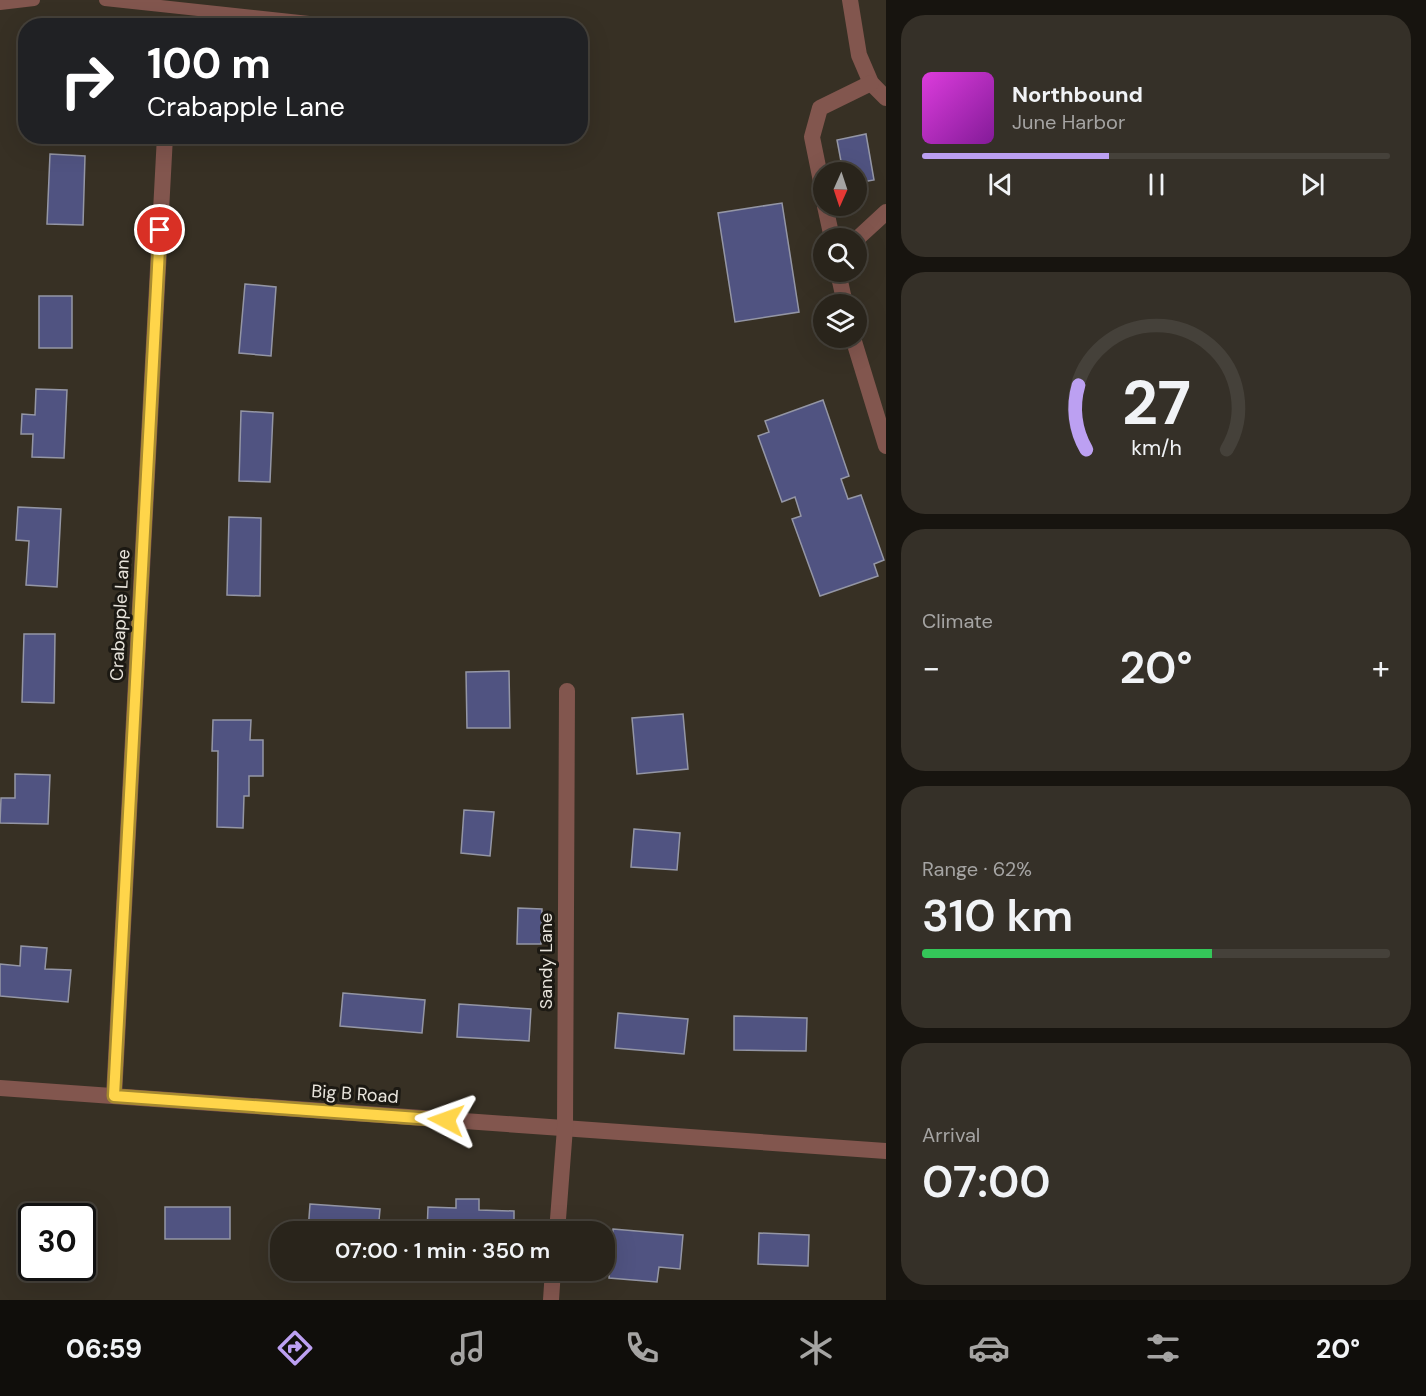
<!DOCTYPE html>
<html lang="en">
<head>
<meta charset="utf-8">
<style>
	body { margin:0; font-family:"DM Sans",sans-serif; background:#353028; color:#f1f3f6; height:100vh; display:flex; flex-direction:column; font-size:22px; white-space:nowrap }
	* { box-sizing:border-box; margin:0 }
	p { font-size:20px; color:#a5a4a3 }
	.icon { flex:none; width:33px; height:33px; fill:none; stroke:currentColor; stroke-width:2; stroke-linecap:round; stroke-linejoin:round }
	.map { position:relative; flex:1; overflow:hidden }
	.drawer { display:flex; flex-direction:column; gap:15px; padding:15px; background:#17140f; width:540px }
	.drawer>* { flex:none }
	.guide { position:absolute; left:18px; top:18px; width:570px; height:126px; border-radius:24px; box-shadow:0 6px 24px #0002,0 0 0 2px #45413a; background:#202124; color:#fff; overflow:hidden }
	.needle { width:39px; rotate:183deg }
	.buttons { position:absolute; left:813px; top:162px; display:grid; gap:12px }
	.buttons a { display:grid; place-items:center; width:54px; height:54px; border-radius:50%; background:#29241b; box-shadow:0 6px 24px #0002,0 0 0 2px #45413a; font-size:30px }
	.speed { position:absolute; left:18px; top:1203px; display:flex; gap:12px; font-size:30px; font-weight:700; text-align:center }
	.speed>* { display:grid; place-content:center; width:78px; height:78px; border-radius:50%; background:#29241b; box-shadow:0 6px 24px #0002,0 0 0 2px #45413a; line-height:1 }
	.speed .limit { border:3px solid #111; border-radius:9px; background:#fff; color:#111 }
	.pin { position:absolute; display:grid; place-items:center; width:51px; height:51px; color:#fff; margin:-26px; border:3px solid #fff; border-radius:50%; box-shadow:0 2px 6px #0007 }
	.me { position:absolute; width:66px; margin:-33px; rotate:274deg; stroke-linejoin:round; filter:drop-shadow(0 0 4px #0008) }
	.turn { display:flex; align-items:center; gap:21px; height:126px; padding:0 30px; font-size:27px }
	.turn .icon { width:78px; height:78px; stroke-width:2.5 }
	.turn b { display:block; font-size:42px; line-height:51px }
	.big { font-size:45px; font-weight:600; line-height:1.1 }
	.drawer .tile { flex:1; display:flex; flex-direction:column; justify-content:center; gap:9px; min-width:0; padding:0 21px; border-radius:24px; background:#353028 }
	.drawer .dial { align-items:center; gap:0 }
	.dial svg { height:156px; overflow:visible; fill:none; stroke:#45413a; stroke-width:7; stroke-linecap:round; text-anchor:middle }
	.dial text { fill:#f1f3f6; stroke:none }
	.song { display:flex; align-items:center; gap:18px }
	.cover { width:72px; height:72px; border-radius:9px; background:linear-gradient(135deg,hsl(300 70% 55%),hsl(290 70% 35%)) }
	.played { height:6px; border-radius:3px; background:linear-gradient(90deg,#bca0f2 40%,#45413a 40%) }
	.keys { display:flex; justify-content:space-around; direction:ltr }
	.heat { display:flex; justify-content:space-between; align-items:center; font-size:33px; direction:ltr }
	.charge { height:9px; border-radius:4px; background:linear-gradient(90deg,#34c759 62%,#45413a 0) }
	.trip { position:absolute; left:270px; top:1221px; width:345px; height:60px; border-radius:24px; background:#29241b; box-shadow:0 6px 24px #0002,0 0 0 2px #45413a; font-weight:600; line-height:60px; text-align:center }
	.menu { display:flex; height:96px; justify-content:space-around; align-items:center; background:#100e0b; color:#a5a4a3 }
	.menu .icon { width:42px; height:42px }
	.menu .active { color:#bca0f2 }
	.menu b { font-size:27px; color:#f1f3f6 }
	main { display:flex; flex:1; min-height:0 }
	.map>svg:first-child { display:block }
	.building { fill:#505381; stroke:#9496a5; stroke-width:1.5 }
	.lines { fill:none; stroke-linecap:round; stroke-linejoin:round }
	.service { stroke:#82564e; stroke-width:12 }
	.minor { stroke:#82564e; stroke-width:16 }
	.route-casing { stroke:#a68a30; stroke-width:15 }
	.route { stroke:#ffd54a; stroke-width:10 }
	.labels { text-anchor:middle; stroke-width:6; stroke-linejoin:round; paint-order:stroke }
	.street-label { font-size:18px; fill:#e8e4dc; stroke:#1c1913 }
</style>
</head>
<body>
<main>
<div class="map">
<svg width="886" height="1300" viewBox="0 0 886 1300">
	<rect width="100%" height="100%" fill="#373024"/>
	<g class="building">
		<polygon points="866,134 874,180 856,183 856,172 843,172 837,140"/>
		<polygon points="50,154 85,156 83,225 47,224"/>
		<polygon points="782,203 799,312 735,322 718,213"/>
		<polygon points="245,284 276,287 271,356 239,353"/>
		<rect x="39" y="296" width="33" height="52"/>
		<polygon points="36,389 67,390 64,458 32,457 33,434 21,434 22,414 35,415"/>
		<polygon points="823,400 849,476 841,479 848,499 861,495 884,560 874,564 878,576 820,596 792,519 801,516 795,497 782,502 758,436 769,432 765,421"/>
		<polygon points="241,411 273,413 270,482 239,481"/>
		<polygon points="18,507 61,509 57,587 26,585 29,541 16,540"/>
		<polygon points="229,517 261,518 260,596 227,595"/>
		<polygon points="24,634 55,634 54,703 22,702"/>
		<polygon points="509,671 510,728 467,728 466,672"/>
		<polygon points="683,714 688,769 637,774 632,718"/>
		<polygon points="213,720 251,720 250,740 263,740 263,776 249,776 249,796 244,796 243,828 217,827 218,751 212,751"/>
		<polygon points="15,774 50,775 48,824 0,823 1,798 15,798"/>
		<polygon points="464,810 494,812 490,856 461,853"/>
		<polygon points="634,829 680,833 677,870 631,867"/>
		<polygon points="518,908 542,909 541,944 517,944"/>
		<polygon points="21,946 47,948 45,969 71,970 68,1002 0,996 0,964 20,966"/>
		<polygon points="343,993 425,1000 422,1033 340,1026"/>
		<polygon points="459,1004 531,1009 529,1041 457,1037"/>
		<polygon points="618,1013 688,1019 684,1054 615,1048"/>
		<polygon points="734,1016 807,1018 806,1051 734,1050"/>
		<polygon points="456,1199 479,1199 479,1210 514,1211 514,1232 427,1232 428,1207 456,1208"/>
		<polygon points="310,1204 380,1209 378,1232 308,1232"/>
		<rect x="165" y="1207" width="65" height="32"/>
		<polygon points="613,1229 683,1235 680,1269 659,1267 657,1282 609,1278"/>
		<polygon points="759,1233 809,1235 808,1266 758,1264"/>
	</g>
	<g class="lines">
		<g class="service">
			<polyline points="105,0 346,26"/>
			<polyline points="0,4 34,0"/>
		</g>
		<g class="minor">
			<polyline points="850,0 859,55 871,83 886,98"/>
			<polyline points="824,196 812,137 820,108 871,83"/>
			<polyline points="825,206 832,238"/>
			<polyline points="856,244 859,237 886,212"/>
			<polyline points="838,272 845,304"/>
			<polyline points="853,338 886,446"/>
			<polyline points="0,1088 886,1151"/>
			<polyline points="114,1096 165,136"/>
			<polyline points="557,1232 565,1128 567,691"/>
			<polyline points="551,1300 553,1270"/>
		</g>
	</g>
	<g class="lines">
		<g class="route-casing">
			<polyline id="route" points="160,230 114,1096 446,1120"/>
		</g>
		<use href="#route" class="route"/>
	</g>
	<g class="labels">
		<g class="street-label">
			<text transform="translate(120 615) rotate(-87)" y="6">Crabapple Lane</text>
			<text transform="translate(546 961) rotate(-90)" y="6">Sandy Lane</text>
			<text transform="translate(355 1094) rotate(4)" y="6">Big B Road</text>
		</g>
	</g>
</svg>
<div class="buttons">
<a><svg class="needle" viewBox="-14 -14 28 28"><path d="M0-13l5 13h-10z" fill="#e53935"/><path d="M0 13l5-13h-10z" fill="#a5a4a3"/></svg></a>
<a><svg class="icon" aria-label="search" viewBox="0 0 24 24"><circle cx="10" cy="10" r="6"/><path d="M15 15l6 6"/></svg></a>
<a><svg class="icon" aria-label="layers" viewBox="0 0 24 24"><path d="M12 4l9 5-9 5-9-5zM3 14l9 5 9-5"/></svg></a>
</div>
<div class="speed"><div class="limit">30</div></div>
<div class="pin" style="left:160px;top:230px;background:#d93025"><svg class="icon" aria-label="arrive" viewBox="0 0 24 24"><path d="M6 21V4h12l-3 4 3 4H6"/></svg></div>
<svg class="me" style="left:446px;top:1120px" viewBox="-20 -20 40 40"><path d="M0-17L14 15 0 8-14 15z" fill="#ffd54a" stroke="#fff" stroke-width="4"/></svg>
<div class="trip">07:00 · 1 min · 350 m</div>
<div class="guide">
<div class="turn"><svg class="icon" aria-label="right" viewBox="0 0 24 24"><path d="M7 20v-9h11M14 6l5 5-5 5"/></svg><div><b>100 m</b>Crabapple Lane</div></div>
</div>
</div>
<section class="drawer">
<div class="tile">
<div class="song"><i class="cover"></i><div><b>Northbound</b><p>June Harbor</p></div></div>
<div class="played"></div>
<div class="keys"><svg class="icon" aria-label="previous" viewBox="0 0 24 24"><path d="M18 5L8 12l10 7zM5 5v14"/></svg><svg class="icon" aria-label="pause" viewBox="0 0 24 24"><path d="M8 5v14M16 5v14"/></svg><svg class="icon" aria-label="next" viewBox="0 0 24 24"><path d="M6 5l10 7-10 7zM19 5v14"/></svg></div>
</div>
<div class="tile dial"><svg viewBox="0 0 100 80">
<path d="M14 69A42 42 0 1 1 86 69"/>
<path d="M14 69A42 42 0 0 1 10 36" stroke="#bca0f2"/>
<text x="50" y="56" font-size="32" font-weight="700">27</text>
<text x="50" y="72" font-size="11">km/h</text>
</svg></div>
<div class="tile"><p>Climate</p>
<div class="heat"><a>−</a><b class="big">20°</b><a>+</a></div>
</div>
<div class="tile"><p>Range · 62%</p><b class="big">310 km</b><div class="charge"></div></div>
<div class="tile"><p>Arrival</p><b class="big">07:00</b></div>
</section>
</main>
<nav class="menu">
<b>06:59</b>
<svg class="icon active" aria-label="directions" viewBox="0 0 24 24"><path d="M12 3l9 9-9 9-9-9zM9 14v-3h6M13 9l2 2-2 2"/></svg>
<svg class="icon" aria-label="music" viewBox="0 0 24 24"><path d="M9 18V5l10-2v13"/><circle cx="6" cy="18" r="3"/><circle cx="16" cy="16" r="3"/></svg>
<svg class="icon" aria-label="phone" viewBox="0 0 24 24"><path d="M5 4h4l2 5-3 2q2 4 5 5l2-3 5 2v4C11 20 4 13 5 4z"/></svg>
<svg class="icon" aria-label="climate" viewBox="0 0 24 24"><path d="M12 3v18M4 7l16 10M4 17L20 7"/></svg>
<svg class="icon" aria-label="car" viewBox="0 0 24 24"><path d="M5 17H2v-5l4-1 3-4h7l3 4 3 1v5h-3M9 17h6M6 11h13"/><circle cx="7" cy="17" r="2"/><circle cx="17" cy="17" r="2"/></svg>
<svg class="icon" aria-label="filters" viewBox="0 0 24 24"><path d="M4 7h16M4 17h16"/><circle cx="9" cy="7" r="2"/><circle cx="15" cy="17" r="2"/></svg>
<b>20°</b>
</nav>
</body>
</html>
